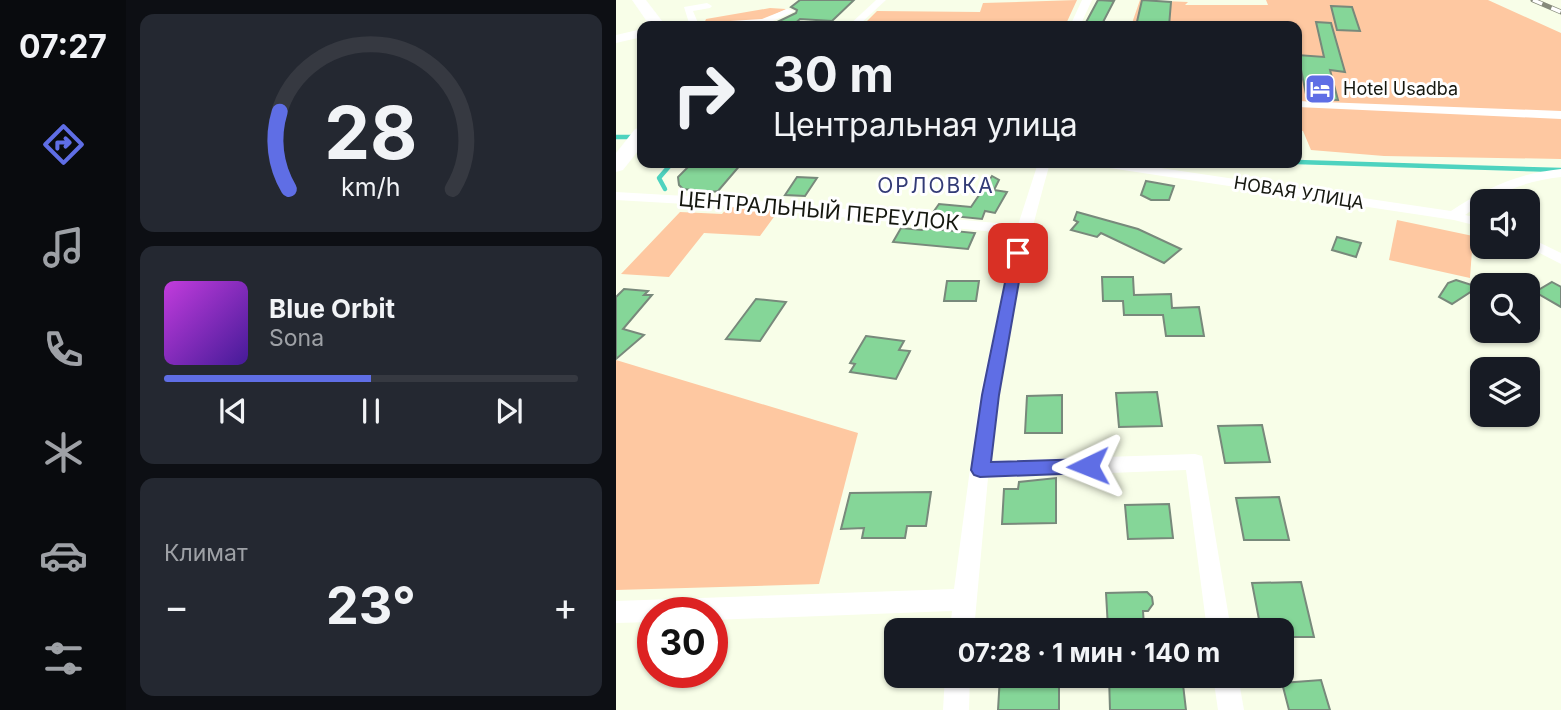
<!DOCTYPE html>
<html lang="ru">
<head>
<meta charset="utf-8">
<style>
	body { margin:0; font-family:Inter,sans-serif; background:#242831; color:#f1f3f6; height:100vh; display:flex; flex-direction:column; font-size:26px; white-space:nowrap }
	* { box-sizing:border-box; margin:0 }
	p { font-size:23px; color:#9ea1a6 }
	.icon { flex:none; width:38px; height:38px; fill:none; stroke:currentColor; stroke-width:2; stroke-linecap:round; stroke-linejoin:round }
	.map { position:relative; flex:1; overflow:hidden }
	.side { display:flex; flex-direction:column; gap:14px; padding:14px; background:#0d0f14; width:490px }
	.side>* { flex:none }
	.guide { position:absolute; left:21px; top:21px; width:665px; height:147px; border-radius:14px; box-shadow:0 2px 5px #0004; background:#171b24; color:#f1f3f6; overflow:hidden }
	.tools { position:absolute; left:854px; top:189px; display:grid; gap:14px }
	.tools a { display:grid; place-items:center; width:70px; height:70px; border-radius:14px; background:#171b24; box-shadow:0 2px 5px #0004; font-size:35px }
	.speed { position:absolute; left:21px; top:597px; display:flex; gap:14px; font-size:35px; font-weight:700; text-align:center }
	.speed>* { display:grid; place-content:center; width:91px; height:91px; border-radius:50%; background:#171b24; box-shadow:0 2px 5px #0004; line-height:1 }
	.speed .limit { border:10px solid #d22; background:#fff; color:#111 }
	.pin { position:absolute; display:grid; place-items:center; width:60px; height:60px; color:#fff; margin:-30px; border-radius:14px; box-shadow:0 4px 10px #0006 }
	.me { position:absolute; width:77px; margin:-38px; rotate:268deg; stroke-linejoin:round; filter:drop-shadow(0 0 5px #0008) }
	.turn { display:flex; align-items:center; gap:24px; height:147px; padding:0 21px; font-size:32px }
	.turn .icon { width:91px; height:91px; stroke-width:2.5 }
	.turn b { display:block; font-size:49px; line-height:60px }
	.big { font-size:52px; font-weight:700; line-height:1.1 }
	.side .card { flex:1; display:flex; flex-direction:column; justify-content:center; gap:10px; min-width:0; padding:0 24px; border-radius:14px; background:#242831 }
	.side .dial { align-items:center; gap:0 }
	.dial svg { height:182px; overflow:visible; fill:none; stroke:#363941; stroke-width:7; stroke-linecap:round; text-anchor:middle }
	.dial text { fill:#f1f3f6; stroke:none }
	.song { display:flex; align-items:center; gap:21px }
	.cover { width:84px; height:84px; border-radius:10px; background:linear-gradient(135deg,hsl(290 70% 55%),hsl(260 70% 35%)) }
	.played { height:7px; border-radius:4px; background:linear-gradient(90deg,#5f6ee5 50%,#363941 50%) }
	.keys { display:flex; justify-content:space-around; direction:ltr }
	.heat { display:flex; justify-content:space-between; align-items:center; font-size:38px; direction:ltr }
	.trip { position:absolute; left:268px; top:618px; width:410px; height:70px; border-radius:14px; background:#171b24; box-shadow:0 2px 5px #0004; font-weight:700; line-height:70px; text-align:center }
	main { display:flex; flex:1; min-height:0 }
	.tabs { display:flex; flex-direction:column; width:126px; justify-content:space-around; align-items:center; background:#090b0e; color:#9ea1a6 }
	.tabs .icon { width:49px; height:49px }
	.tabs .on { color:#5f6ee5 }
	.tabs b { font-size:32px; color:#f1f3f6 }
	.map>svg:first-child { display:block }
	.green { fill:#fec8a1 }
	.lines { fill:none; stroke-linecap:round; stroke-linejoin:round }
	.stream { stroke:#4ed3bf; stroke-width:4.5 }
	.building { fill:#85d698; stroke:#78897b; stroke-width:2 }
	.street { fill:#fff; fill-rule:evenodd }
	.secondary { fill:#fff; fill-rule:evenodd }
	.primary { fill:#fff; fill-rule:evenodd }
	.rail-casing { stroke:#868a7b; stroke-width:5 }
	.rail { stroke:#fff; stroke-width:3.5; stroke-dasharray:10; stroke-linecap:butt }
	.route { fill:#5f6ee5; stroke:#3e4895; stroke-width:2 }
	.labels { text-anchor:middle; stroke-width:6; stroke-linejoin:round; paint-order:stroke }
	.far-poi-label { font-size:18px; fill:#15170f; stroke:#fff; text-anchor:start }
	.far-street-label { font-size:18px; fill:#15170f; stroke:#fff }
	.far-quarter-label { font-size:21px; letter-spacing:2px; fill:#333b76; stroke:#fff }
	.street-label { font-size:21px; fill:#15170f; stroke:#fff }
</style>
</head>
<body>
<main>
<nav class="tabs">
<b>07:27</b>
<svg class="icon on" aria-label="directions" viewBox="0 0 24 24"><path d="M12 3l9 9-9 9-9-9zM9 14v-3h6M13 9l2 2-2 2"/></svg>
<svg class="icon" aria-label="music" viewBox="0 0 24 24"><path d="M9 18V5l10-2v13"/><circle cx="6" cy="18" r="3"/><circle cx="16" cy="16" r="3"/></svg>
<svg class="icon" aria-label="phone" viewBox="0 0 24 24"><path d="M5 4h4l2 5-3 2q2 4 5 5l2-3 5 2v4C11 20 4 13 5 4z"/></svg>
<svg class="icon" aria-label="climate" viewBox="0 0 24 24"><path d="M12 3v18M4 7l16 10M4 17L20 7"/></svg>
<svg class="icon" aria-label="car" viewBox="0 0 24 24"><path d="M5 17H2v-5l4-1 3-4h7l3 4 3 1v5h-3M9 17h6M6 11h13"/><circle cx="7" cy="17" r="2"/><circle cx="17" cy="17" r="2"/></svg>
<svg class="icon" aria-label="filters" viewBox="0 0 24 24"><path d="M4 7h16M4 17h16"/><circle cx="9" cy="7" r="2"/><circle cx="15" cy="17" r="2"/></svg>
</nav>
<section class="side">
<div class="card dial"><svg viewBox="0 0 100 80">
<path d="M14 69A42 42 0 1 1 86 69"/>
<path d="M14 69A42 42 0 0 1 10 35" stroke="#5f6ee5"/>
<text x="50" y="56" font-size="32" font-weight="700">28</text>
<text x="50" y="72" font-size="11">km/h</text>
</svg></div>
<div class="card">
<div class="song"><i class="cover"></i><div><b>Blue Orbit</b><p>Sona</p></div></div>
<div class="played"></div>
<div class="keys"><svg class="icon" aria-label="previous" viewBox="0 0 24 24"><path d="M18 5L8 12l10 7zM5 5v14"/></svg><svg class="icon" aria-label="pause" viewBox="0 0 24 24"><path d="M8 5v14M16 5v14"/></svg><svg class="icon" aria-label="next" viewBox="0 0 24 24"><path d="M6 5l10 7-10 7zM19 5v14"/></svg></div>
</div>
<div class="card"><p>Климат</p>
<div class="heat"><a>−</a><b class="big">23°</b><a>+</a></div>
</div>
</section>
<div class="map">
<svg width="945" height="710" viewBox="0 0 945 710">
	<rect width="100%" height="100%" fill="#f8fee8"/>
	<g class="green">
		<polygon points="461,0 449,26 246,26 261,11 364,12 367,3"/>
		<polygon points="524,0 572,2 569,5 652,5 650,0 872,0 945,33 945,159 768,156 695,150 687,131 681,130 681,26 515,26"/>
		<polygon points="154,8 170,9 148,20 88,24 90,19"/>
		<polygon points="112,207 163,210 144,236 88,233 53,277 5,274 64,212 106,214"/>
		<polygon points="781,220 857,236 854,278 773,260"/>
		<polygon points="0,360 242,433 203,584 0,590"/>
	</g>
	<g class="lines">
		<g class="stream">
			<polyline points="0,137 26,137"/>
			<polyline points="681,162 945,170"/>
			<polyline points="49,189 43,178 56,163"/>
		</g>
	</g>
	<g class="building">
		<polygon points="184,0 238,0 216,21 184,19 176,26 153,26 180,13 181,10 175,7"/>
		<polygon points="482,0 498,1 485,26 468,26"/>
		<polygon points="526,0 555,2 553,26 520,26"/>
		<polygon points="715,6 736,7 744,31 721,30"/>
		<polygon points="700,22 715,23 729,72 714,70 722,100 691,99 682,55 708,57"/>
		<polygon points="76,163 126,163 102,191 95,192 67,189 63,185 62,177"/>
		<polygon points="376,176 383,180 378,190 391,192 379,213 369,211 366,219 316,214 323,204 355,207"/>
		<polygon points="181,177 201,178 189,196 169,195"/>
		<polygon points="530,181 558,186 553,200 535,200 525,195"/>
		<polygon points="461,212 522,229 565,249 548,263 485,233 481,237 455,230 462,222 458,220"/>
		<polygon points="285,228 306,230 308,228 359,233 352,249 277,242"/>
		<polygon points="721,237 745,243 740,257 716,250"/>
		<polygon points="486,277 517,277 518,295 555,294 556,308 583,307 588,336 550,336 547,315 508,315 507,301 487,301"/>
		<polygon points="840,280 862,287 836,304 823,297 832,283"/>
		<polygon points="331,281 363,281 360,301 328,301"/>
		<polygon points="936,282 945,287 945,307 919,292"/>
		<polygon points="8,289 32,291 28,295 36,295 7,329 28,335 0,359 0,297"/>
		<polygon points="140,299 170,302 144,341 110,339"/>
		<polygon points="250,336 288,341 283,350 294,351 280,379 234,372 239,364 234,363"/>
		<polygon points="541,392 546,426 503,427 500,393"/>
		<polygon points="446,395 446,433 409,433 411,396"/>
		<polygon points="646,425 654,462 609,463 602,426"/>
		<polygon points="440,478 440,523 386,524 388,489 402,489 403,482"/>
		<polygon points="315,492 310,526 291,526 289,538 246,538 248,528 225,529 234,493"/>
		<polygon points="663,497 673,540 628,540 620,498"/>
		<polygon points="553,504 557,538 512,539 509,505"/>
		<polygon points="685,582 698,637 665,637 665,630 645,630 636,583"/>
		<polygon points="531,592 536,597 537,604 532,611 527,611 528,627 492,628 490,593"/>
		<polygon points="384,676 443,676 443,710 382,710"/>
		<polygon points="493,676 566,676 570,710 494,710"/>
		<polygon points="705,680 714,710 673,710 666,683"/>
	</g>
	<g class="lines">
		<g class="street">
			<polygon points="260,0 270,0 242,26 232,26"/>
			<polygon points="466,0 476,0 464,26 454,26"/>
			<polygon points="91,3 96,6 94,8 77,11 82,23 146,19 171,9 179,11 148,25 69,26 73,23 68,7"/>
			<polygon points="681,101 945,111 945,119 681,107"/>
			<path d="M422 163H434C406 261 385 360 374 461L579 454 586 456 615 630H591L570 470 372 478 358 630H334L336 611 96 620V612H37V622L0 623V601L338 589 364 394 400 234 121 207 0 200V192L121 199 402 225Z"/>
			<path d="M481 163H511L835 211C870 188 903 173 945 169V177C908 181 878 194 849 215L866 219V227L838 220 487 167Z"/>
			<polygon points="912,237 945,253 945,264 912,247"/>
			<polygon points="329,676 354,676 353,710 327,710"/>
			<polygon points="597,676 622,676 628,710 602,710"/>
		</g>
		<polygon class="secondary" points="26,29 26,37 0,43 0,35"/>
		<g class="primary">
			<polygon points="16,0 30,0 50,26 34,26"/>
			<polygon points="26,127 26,146 7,170 0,172 0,153 19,129"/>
		</g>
		<g class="rail-casing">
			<polyline id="rail" points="917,0 945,12"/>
		</g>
		<use href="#rail" class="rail"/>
	</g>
	<polygon class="route" points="402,249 408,253 383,395 375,462 472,459 478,461 481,466 478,471 472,473 364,477 358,475 355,470 366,395 395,253"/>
	<defs>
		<g id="hotel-square" transform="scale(1.575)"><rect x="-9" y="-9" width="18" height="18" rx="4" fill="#5f6ee5" stroke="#fff"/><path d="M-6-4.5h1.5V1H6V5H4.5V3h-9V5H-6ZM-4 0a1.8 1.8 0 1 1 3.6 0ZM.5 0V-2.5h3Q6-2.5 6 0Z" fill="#fff"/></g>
	</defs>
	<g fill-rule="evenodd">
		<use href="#hotel-square" x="704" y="89"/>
	</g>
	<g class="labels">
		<g class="far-poi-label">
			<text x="727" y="95">Hotel Usadba</text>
		</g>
		<g class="far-street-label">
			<text transform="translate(683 193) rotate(9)" y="6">НОВАЯ УЛИЦА</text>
		</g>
		<g class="far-quarter-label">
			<text x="320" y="193">ОРЛОВКА</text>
		</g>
		<g class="street-label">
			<text transform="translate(203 211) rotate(5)" y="7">ЦЕНТРАЛЬНЫЙ ПЕРЕУЛОК</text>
		</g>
	</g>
</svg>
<div class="tools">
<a><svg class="icon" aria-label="sound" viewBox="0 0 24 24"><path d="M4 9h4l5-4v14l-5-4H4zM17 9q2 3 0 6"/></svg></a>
<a><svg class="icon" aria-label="search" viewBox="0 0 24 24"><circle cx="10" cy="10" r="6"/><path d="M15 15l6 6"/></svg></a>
<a><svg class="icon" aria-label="layers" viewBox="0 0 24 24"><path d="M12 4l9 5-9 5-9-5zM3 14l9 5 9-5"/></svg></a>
</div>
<div class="speed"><div class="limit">30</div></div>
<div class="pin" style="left:402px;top:253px;background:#d93025"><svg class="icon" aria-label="arrive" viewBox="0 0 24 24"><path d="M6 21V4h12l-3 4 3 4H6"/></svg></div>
<svg class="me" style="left:472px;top:466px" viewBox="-20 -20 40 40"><path d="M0-17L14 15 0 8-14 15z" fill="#5f6ee5" stroke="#fff" stroke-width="4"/></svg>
<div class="trip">07:28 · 1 мин · 140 m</div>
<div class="guide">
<div class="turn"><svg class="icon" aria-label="right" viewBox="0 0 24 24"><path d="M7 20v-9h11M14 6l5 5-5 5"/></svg><div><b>30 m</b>Центральная улица</div></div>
</div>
</div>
</main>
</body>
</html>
